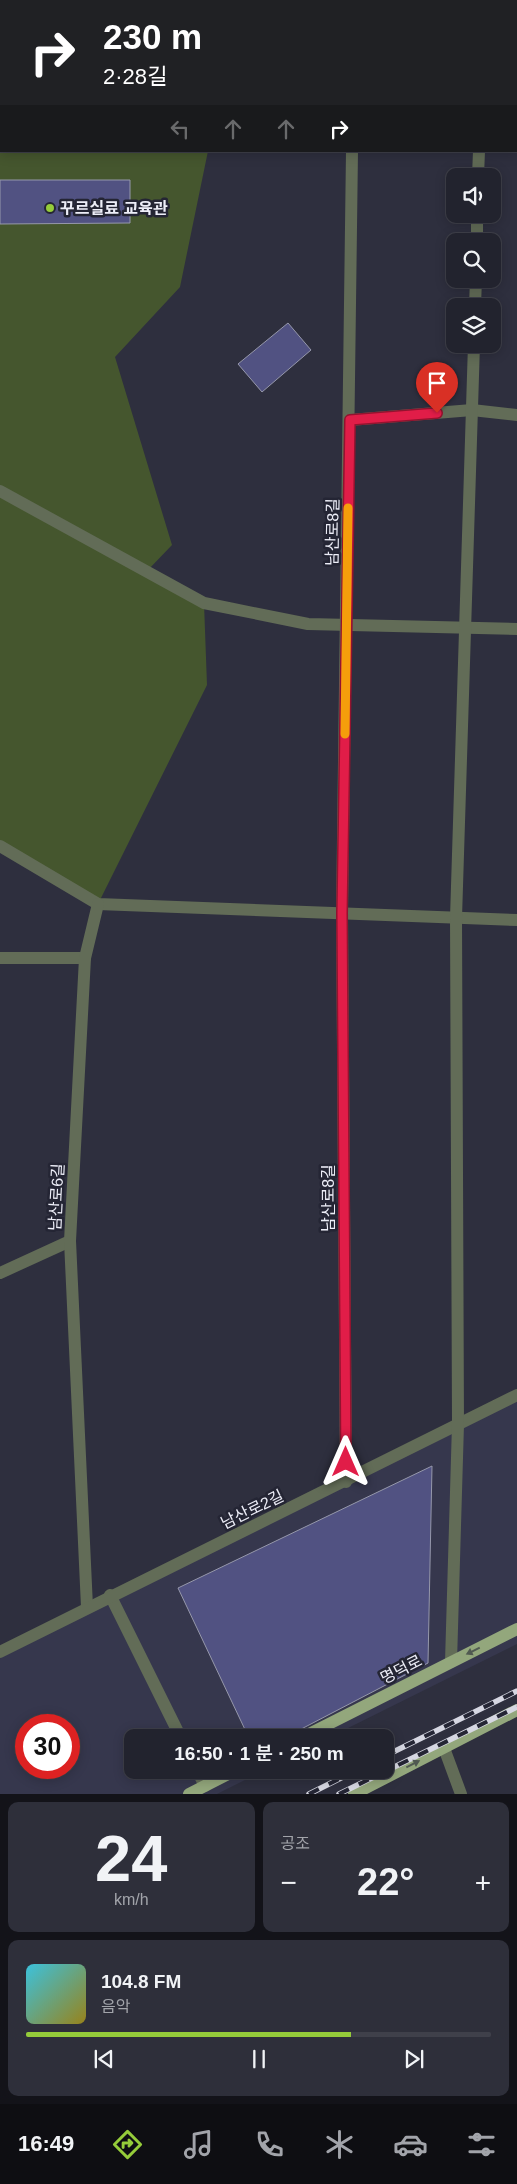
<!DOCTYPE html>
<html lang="ko">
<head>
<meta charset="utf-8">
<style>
	body { margin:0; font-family:Helvetica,"Noto Sans KR",sans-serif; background:#2e2f3a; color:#f1f3f6; height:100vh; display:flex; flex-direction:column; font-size:19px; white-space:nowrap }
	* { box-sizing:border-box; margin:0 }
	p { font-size:16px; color:#a2a4aa }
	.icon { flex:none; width:28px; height:28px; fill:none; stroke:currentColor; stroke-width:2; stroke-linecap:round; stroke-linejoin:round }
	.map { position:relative; height:1794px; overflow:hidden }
	.sheet { display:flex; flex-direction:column; gap:8px; padding:8px; background:#131319; flex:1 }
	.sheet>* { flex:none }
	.guide { position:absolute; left:0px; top:0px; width:518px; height:152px; box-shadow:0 2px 12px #0003,0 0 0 1px #3f404a; background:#202124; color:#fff; overflow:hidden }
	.fabs { position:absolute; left:446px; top:168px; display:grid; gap:10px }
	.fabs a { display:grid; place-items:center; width:55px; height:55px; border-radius:10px; background:#22232e; box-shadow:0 2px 12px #0003,0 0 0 1px #3f404a; font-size:25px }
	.speed { position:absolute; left:15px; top:1714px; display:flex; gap:10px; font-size:25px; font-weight:700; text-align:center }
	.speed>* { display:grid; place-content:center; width:65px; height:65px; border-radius:50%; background:#22232e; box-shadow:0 2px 12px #0003,0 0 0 1px #3f404a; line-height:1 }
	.speed .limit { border:8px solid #d22; background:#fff; color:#111 }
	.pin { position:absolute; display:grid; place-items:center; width:42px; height:42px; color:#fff; margin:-51px -21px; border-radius:50% 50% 50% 0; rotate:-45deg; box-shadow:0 0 5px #0007 }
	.pin .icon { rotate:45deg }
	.me { position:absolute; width:55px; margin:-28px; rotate:0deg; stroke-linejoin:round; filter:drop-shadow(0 0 4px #0008) }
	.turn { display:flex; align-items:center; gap:18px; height:105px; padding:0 20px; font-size:22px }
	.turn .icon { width:65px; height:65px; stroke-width:2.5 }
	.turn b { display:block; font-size:35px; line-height:42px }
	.lanes { display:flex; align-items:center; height:48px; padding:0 20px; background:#0003; justify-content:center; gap:25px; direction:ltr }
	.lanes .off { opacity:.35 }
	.big { font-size:38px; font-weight:600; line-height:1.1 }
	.sheet .card { flex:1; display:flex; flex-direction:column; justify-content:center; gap:8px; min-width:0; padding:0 18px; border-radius:10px; background:#2e2f3a }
	.sheet .dial { align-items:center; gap:0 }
	.dial b { font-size:65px; line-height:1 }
	.song { display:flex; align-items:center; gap:15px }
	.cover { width:60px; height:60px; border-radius:8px; background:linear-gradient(135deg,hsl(190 70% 55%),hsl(50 70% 35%)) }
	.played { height:5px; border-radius:2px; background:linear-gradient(90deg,#95cc3a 70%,#3f404a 70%) }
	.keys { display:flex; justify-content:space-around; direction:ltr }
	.heat { display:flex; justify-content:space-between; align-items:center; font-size:28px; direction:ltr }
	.sheet .tiles { flex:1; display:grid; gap:8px; grid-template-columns:1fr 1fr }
	.card:last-child { grid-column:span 2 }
	.trip { position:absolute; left:124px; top:1729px; width:270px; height:50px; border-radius:10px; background:#22232e; box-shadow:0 2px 12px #0003,0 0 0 1px #3f404a; font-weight:600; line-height:50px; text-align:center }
	.dock { display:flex; height:80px; justify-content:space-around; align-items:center; background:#0e0e12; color:#a2a4aa }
	.dock .icon { width:35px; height:35px }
	.dock .selected { color:#95cc3a }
	.dock b { font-size:22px; color:#f1f3f6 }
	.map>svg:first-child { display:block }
	.built { fill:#36374d; fill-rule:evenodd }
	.green { fill:#45562e }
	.building { fill:#515282; stroke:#9698ab }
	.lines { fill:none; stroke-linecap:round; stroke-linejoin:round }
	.path { stroke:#727380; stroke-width:3; stroke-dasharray:2.5 4; stroke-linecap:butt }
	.minor { stroke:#626c57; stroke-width:12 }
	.major { stroke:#93a77c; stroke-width:12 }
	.rail-casing { stroke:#d6d7e2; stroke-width:5.5 }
	.rail { stroke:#242534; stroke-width:4; stroke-dasharray:11; stroke-linecap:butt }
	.oneway { fill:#505951 }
	.route-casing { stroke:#92132f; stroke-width:12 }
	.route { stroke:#e11d48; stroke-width:9 }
	.slow { stroke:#f59e0b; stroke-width:9 }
	.poi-dot { fill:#95cc3a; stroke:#242534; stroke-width:2 }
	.labels { text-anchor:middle; stroke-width:5; stroke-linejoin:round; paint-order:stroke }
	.poi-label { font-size:16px; font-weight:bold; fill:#edeef8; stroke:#242534; text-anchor:start }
	.street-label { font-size:16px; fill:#edeef8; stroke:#242534 }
</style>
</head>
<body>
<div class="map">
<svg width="517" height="1794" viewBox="0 0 517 1794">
	<rect width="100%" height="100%" fill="#2e2f3e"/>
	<path class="built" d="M517 1390V1644L330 1737 132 1738V1770H265L217 1794H0V1652ZM26 1725H69V1768H26Z"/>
	<polygon class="green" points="0,0 215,0 1,1 1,151 208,151 180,287 115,357 172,545 147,571 204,603 207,685 98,904 0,846"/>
	<g class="building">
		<polygon points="0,180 130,180 130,223 0,224"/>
		<polygon points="288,323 311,350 262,392 238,364"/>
		<polygon points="432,1466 428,1663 284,1738 249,1738 178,1588"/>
	</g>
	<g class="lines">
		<polyline class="path" points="0,76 1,76"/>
		<g class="minor">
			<polyline points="353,1 353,0"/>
			<polyline points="369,1 392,0"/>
			<polyline points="483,1 483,0"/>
			<polyline points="478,176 479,151"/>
			<polyline points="477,241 477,214"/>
			<polyline points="475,306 476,279"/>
			<polyline points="350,420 472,410 517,415"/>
			<polyline points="0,491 204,603 308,624 517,629"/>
			<polyline points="0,846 98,904 517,920"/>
			<polyline points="0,958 85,958"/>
			<polyline points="0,1273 70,1241"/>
			<polyline points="346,1482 342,913 352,151"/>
			<polyline points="110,1595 181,1738"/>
			<polyline points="87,1607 70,1241 85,958 98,904"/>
			<polyline points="0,1652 517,1395"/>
			<polyline points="451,1662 458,1424 456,918 474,344"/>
			<polyline points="444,1748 461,1794"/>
			<polyline points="197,1770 205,1786"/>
		</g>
		<g class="major">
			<polyline points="301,1738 517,1629"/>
			<polyline points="189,1794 236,1770"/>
			<polyline points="354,1794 517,1710"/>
		</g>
		<g class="rail-casing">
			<g id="rail">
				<polyline points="385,1756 517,1691"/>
				<polyline points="309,1794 357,1770"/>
				<polyline points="339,1794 517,1707"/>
			</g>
		</g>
		<use href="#rail" class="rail"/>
	</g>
	<defs><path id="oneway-solid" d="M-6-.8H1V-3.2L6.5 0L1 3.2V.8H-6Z" transform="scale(1.25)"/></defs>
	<g class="oneway">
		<use href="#oneway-solid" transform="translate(473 1651) rotate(154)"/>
		<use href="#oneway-solid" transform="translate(413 1764) rotate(-27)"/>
	</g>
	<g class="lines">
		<g class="route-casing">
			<polyline id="route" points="346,1462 342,913 350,420 437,413"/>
		</g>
		<use href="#route" class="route"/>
		<polyline class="slow" points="345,734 348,508"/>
	</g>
	<circle class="poi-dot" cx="50" cy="208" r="5"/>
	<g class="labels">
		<g class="poi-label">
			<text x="60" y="214">꾸르실료 교육관</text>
		</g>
		<g class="street-label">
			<text transform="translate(332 532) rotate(-89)" y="6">남산로8길</text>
			<text transform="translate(56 1197) rotate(-87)" y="6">남산로6길</text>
			<text transform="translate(328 1198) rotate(-90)" y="6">남산로8길</text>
			<text transform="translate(252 1509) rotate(-26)" y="6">남산로2길</text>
			<text transform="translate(401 1669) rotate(-27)" y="6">명덕로</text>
		</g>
	</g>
</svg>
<div class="fabs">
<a><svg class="icon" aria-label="sound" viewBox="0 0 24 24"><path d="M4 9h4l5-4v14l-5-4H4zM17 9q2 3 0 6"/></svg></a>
<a><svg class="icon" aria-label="search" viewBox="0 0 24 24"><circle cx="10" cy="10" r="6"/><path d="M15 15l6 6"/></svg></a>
<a><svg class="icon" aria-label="layers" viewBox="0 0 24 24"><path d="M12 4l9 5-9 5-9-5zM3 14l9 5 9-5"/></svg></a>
</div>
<div class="speed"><div class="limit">30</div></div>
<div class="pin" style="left:437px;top:413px;background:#d93025"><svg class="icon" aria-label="arrive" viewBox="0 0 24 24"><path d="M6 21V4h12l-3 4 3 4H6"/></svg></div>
<svg class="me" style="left:346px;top:1462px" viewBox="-20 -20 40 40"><path d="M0-17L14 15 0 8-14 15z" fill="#e11d48" stroke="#fff" stroke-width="4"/></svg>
<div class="trip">16:50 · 1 분 · 250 m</div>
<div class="guide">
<div class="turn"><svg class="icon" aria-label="right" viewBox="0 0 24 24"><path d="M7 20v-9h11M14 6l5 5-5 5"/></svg><div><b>230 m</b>2·28길</div></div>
<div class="lanes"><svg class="icon off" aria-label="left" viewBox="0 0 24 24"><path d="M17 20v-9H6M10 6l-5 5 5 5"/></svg><svg class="icon off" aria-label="ahead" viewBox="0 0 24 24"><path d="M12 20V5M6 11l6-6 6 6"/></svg><svg class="icon off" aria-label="ahead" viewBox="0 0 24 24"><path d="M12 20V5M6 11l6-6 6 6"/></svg><svg class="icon" aria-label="right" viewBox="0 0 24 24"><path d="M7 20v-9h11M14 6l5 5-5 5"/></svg></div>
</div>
</div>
<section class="sheet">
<div class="tiles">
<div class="card dial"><b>24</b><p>km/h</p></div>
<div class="card"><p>공조</p>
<div class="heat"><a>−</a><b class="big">22°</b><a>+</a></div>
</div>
<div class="card">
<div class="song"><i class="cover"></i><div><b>104.8 FM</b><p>음악</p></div></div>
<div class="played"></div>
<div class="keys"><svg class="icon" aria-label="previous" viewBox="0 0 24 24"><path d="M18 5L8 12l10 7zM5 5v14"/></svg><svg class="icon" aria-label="pause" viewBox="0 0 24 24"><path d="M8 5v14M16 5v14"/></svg><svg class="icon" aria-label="next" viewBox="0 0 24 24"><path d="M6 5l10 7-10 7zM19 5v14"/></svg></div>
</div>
</div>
</section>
<nav class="dock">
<b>16:49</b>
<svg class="icon selected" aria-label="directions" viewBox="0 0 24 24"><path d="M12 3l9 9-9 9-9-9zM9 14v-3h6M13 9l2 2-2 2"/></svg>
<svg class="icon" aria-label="music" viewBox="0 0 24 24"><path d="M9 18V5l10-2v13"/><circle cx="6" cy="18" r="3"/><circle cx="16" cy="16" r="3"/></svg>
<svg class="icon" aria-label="phone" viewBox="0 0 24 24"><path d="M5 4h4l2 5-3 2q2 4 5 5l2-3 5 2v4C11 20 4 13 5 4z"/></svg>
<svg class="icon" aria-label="climate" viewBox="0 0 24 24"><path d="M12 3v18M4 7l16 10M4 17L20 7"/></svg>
<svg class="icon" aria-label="car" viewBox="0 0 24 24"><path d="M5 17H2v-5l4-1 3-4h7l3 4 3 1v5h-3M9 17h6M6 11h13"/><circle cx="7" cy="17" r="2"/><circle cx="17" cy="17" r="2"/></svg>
<svg class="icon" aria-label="filters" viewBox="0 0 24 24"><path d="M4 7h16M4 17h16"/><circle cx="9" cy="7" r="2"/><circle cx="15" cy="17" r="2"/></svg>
</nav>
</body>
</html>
